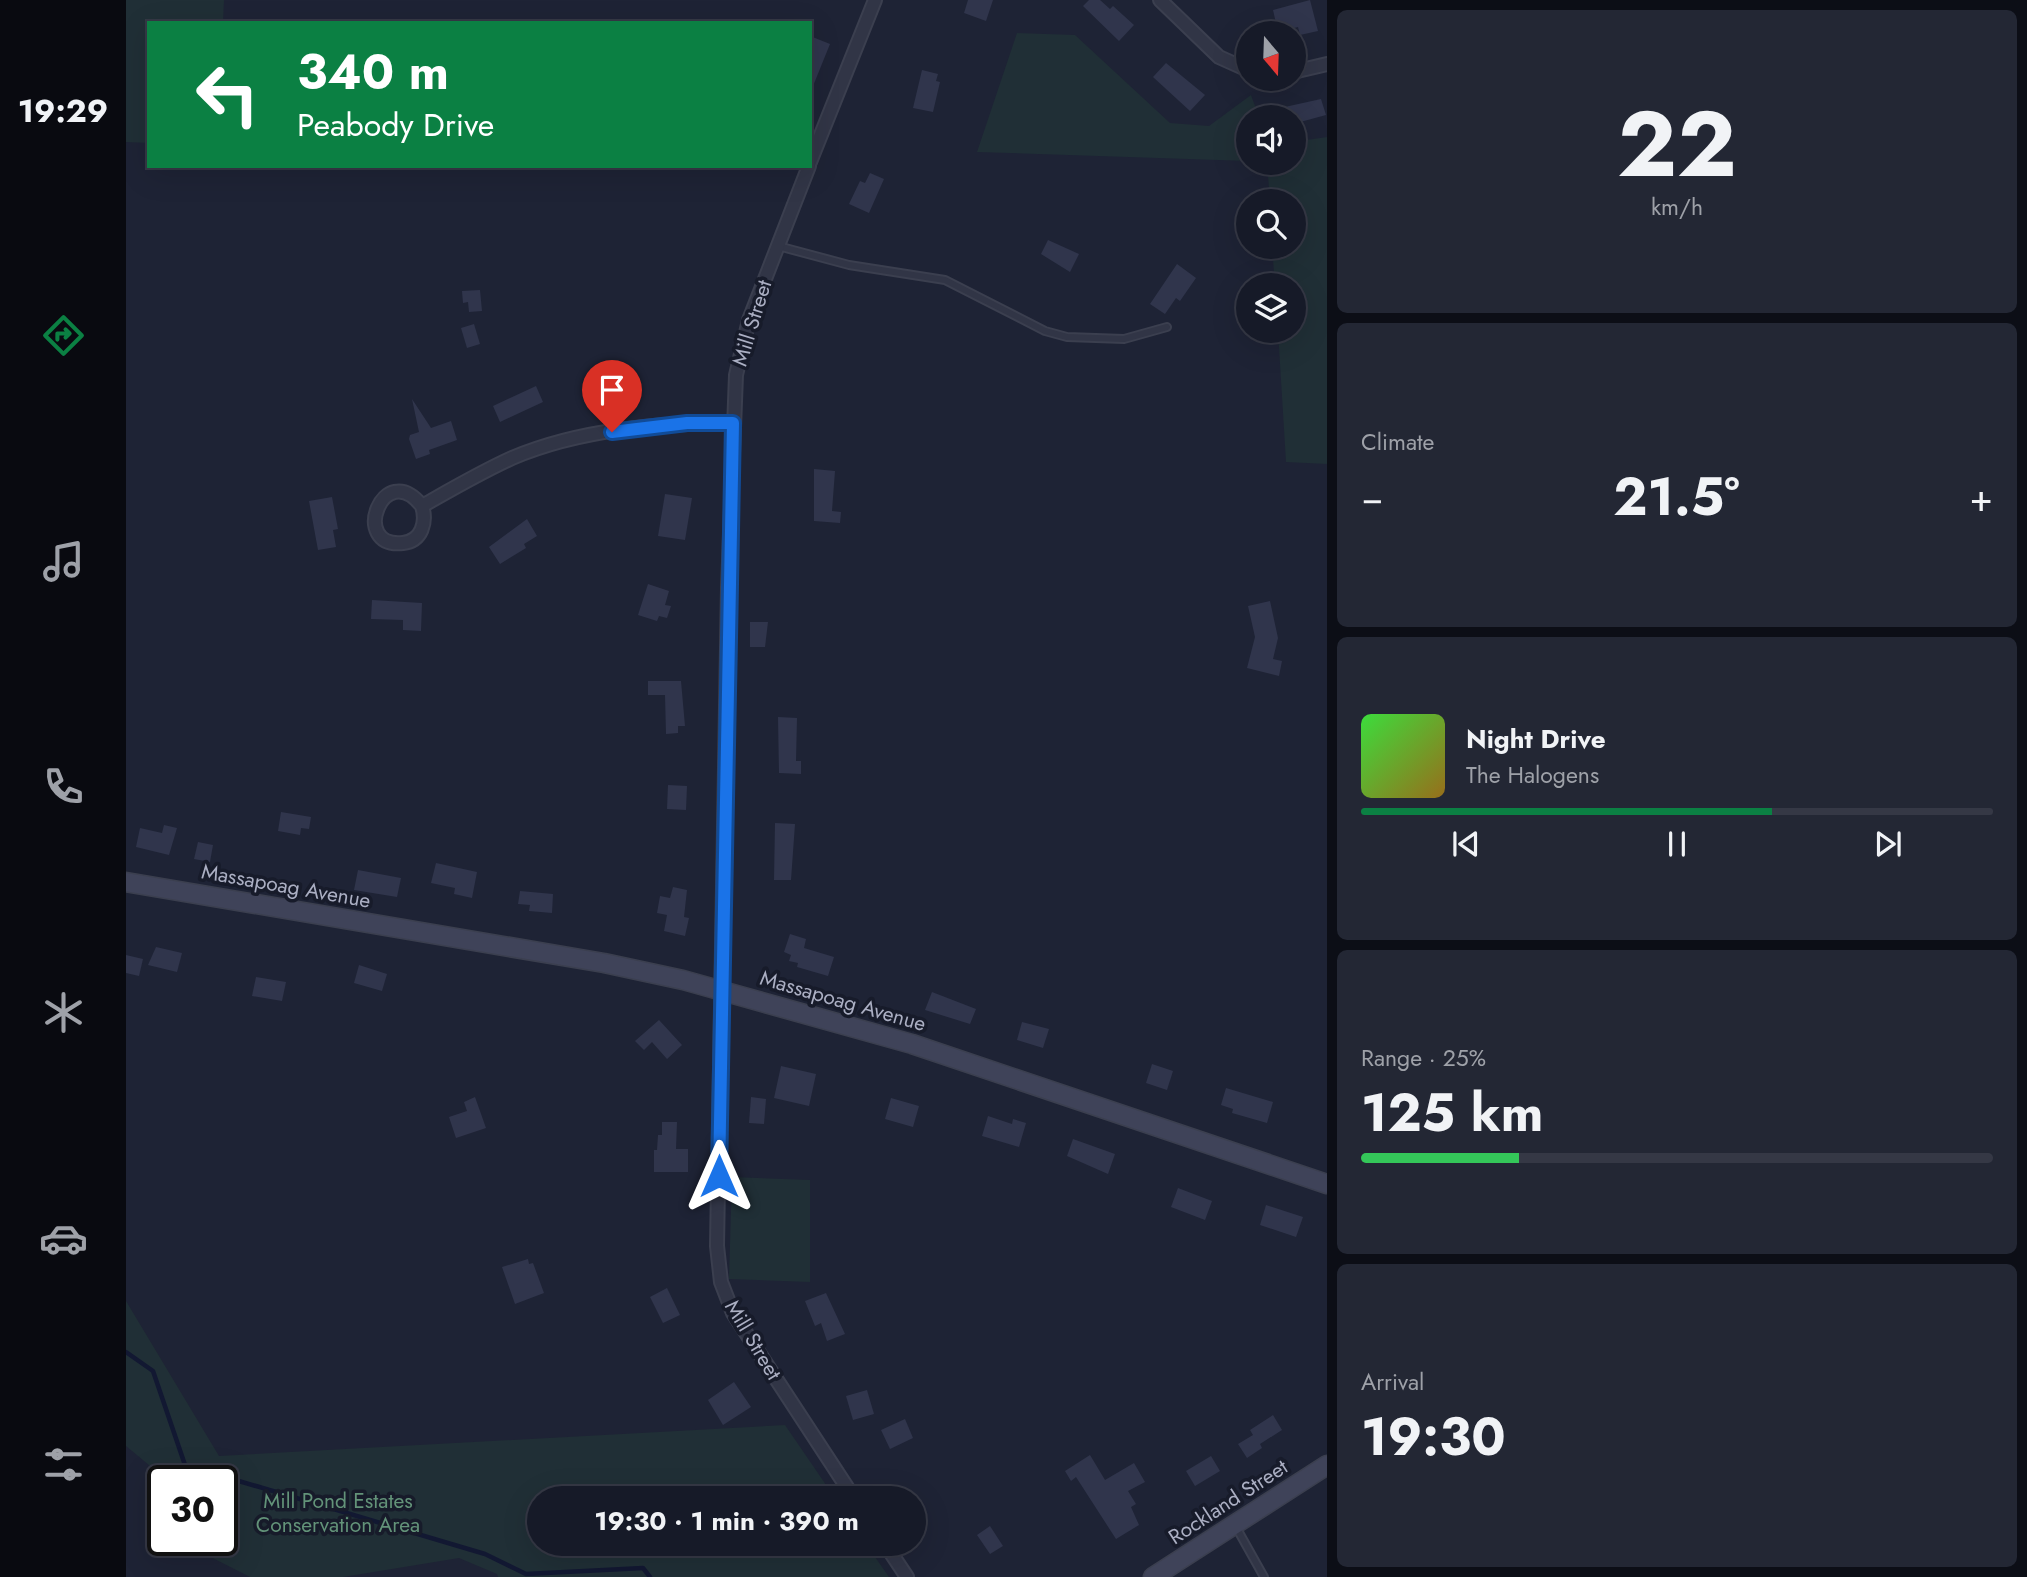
<!DOCTYPE html>
<html lang="en">
<head>
<meta charset="utf-8">
<style>
	body { margin:0; font-family:Jost,sans-serif; background:#232734; color:#f1f3f6; height:100vh; display:flex; flex-direction:column; font-size:26px; white-space:nowrap }
	* { box-sizing:border-box; margin:0 }
	p { font-size:23px; color:#9ea1a8 }
	.icon { flex:none; width:38px; height:38px; fill:none; stroke:currentColor; stroke-width:2; stroke-linecap:round; stroke-linejoin:round }
	.map { position:relative; flex:1; overflow:hidden }
	.drawer { display:flex; flex-direction:column; gap:10px; padding:10px; background:#0c0e16; width:700px }
	.drawer>* { flex:none }
	.guide { position:absolute; left:21px; top:21px; width:665px; height:147px; border-radius:0px; box-shadow:0 7px 28px #0002,0 0 0 2px #353845; background:#0b8043; color:#fff; overflow:hidden }
	.needle { width:46px; rotate:161deg }
	.buttons { position:absolute; left:1110px; top:21px; display:grid; gap:14px }
	.buttons a { display:grid; place-items:center; width:70px; height:70px; border-radius:50%; background:#161a28; box-shadow:0 7px 28px #0002,0 0 0 2px #353845; font-size:35px }
	.speed { position:absolute; left:21px; top:1465px; display:flex; gap:14px; font-size:35px; font-weight:700; text-align:center }
	.speed>* { display:grid; place-content:center; width:91px; height:91px; border-radius:50%; background:#161a28; box-shadow:0 7px 28px #0002,0 0 0 2px #353845; line-height:1 }
	.speed .limit { border:4px solid #111; border-radius:10px; background:#fff; color:#111 }
	.pin { position:absolute; display:grid; place-items:center; width:60px; height:60px; color:#fff; margin:-72px -30px; border-radius:50% 50% 50% 0; rotate:-45deg; box-shadow:0 0 7px #0007 }
	.pin .icon { rotate:45deg }
	.me { position:absolute; width:77px; margin:-38px; rotate:0deg; stroke-linejoin:round; filter:drop-shadow(0 0 5px #0008) }
	.turn { display:flex; align-items:center; gap:24px; height:147px; padding:0 35px; font-size:32px }
	.turn .icon { width:91px; height:91px; stroke-width:2.5 }
	.turn b { display:block; font-size:49px; line-height:60px }
	.big { font-size:52px; font-weight:700; line-height:1.1 }
	.drawer .tile { flex:1; display:flex; flex-direction:column; justify-content:center; gap:10px; min-width:0; padding:0 24px; border-radius:10px; background:#232734 }
	.drawer .dial { align-items:center; gap:0 }
	.dial b { font-size:91px; line-height:1 }
	.song { display:flex; align-items:center; gap:21px }
	.cover { width:84px; height:84px; border-radius:10px; background:linear-gradient(135deg,hsl(120 70% 55%),hsl(40 70% 35%)) }
	.played { height:7px; border-radius:4px; background:linear-gradient(90deg,#0b8043 65%,#353845 65%) }
	.keys { display:flex; justify-content:space-around; direction:ltr }
	.heat { display:flex; justify-content:space-between; align-items:center; font-size:38px; direction:ltr }
	.charge { height:10px; border-radius:5px; background:linear-gradient(90deg,#34c759 25%,#353845 0) }
	.trip { position:absolute; left:401px; top:1486px; width:399px; height:70px; border-radius:35px; background:#161a28; box-shadow:0 7px 28px #0002,0 0 0 2px #353845; font-weight:700; line-height:70px; text-align:center }
	main { display:flex; flex:1; min-height:0 }
	.dock { display:flex; flex-direction:column; width:126px; justify-content:space-around; align-items:center; background:#090a10; color:#9ea1a8 }
	.dock .icon { width:49px; height:49px }
	.dock .selected { color:#0b8043 }
	.dock b { font-size:32px; color:#f1f3f6 }
	.map>svg:first-child { display:block }
	.green { fill:#202f36 }
	.lines { fill:none; stroke-linecap:round; stroke-linejoin:round }
	.stream { stroke:#121832; stroke-width:4.5 }
	.building { fill:#30354c }
	.lane-casing { stroke:#3b3f4f; stroke-width:10 }
	.street-casing { stroke:#3b3f4f; stroke-width:16 }
	.secondary-casing { stroke:#3b3f4f; stroke-width:21 }
	.lane { stroke:#313546; stroke-width:6 }
	.street { stroke:#313546; stroke-width:12 }
	.secondary { stroke:#3f4359; stroke-width:18 }
	.route-casing { stroke:#114b97; stroke-width:18 }
	.route { stroke:#1a73e8; stroke-width:12 }
	.labels { text-anchor:middle; stroke-width:7; stroke-linejoin:round; paint-order:stroke }
	.street-label { font-size:21px; fill:#abafc3; stroke:#171b2a }
	.park-label { font-size:21px; fill:#639379; stroke:#171b2a }
</style>
</head>
<body>
<main>
<nav class="dock">
<b>19:29</b>
<svg class="icon selected" aria-label="directions" viewBox="0 0 24 24"><path d="M12 3l9 9-9 9-9-9zM9 14v-3h6M13 9l2 2-2 2"/></svg>
<svg class="icon" aria-label="music" viewBox="0 0 24 24"><path d="M9 18V5l10-2v13"/><circle cx="6" cy="18" r="3"/><circle cx="16" cy="16" r="3"/></svg>
<svg class="icon" aria-label="phone" viewBox="0 0 24 24"><path d="M5 4h4l2 5-3 2q2 4 5 5l2-3 5 2v4C11 20 4 13 5 4z"/></svg>
<svg class="icon" aria-label="climate" viewBox="0 0 24 24"><path d="M12 3v18M4 7l16 10M4 17L20 7"/></svg>
<svg class="icon" aria-label="car" viewBox="0 0 24 24"><path d="M5 17H2v-5l4-1 3-4h7l3 4 3 1v5h-3M9 17h6M6 11h13"/><circle cx="7" cy="17" r="2"/><circle cx="17" cy="17" r="2"/></svg>
<svg class="icon" aria-label="filters" viewBox="0 0 24 24"><path d="M4 7h16M4 17h16"/><circle cx="9" cy="7" r="2"/><circle cx="15" cy="17" r="2"/></svg>
</nav>
<div class="map">
<svg width="1201" height="1577" viewBox="0 0 1201 1577">
	<rect width="100%" height="100%" fill="#1e2335"/>
	<g class="green">
		<polygon points="0,0 98,0 97,23 23,23 23,143 0,142"/>
		<polygon points="891,33 949,35 1044,123 1083,126 1125,95 1133,117 1122,117 1122,161 851,152"/>
		<polygon points="1201,137 1201,464 1160,462 1152,331 1167,331 1167,285 1149,285 1146,247 1167,247 1167,201 1144,201 1141,163 1167,163 1167,142"/>
		<polygon points="606,1177 684,1180 684,1282 603,1279"/>
		<polygon points="0,1301 93,1456 659,1425 709,1498 413,1498 413,1544 740,1544 763,1577 372,1577 371,1574 333,1558 217,1577 124,1577 69,1549 71,1540 96,1540 96,1480 41,1480 0,1446"/>
	</g>
	<g class="lines">
		<polyline class="stream" points="0,1352 27,1371 59,1465 359,1554 400,1574 517,1568 524,1577"/>
	</g>
	<g class="building">
		<polygon points="842,0 867,0 860,21 838,13"/>
		<polygon points="963,0 974,0 984,9 987,6 1008,25 993,41 957,6"/>
		<polygon points="1184,0 1192,31 1174,35 1172,27 1152,32 1147,10"/>
		<polygon points="684,36 704,44 685,91 684,91"/>
		<polygon points="1040,63 1079,95 1064,111 1027,77"/>
		<polygon points="796,70 812,74 810,81 814,82 807,112 787,108"/>
		<polygon points="1195,99 1200,115 1167,124 1167,117 1132,117 1132,113"/>
		<polygon points="744,173 758,179 743,213 723,204 734,181 739,183"/>
		<polygon points="922,240 953,254 944,272 915,254"/>
		<polygon points="1051,264 1070,278 1054,301 1050,298 1039,314 1024,304"/>
		<polygon points="354,290 356,311 343,312 342,302 337,303 336,291"/>
		<polygon points="348,324 354,344 341,348 335,328"/>
		<polygon points="410,386 417,402 374,422 367,406"/>
		<polygon points="286,399 305,428 325,421 331,440 303,450 304,454 290,459 283,439 284,435 293,432"/>
		<polygon points="688,469 709,471 706,511 715,512 714,523 688,521"/>
		<polygon points="539,494 566,498 559,540 532,536"/>
		<polygon points="206,497 212,529 207,530 210,547 192,550 183,501"/>
		<polygon points="401,519 411,536 398,544 400,548 374,564 363,547"/>
		<polygon points="522,584 543,591 539,605 545,606 541,618 533,616 531,621 512,615"/>
		<polygon points="246,600 296,603 295,631 277,630 277,620 245,619"/>
		<polygon points="1144,601 1152,638 1147,659 1156,661 1153,676 1121,668 1129,637 1122,606"/>
		<polygon points="624,622 642,622 639,647 624,647"/>
		<polygon points="522,681 555,681 559,726 552,726 552,733 540,734 539,695 522,695"/>
		<polygon points="652,717 671,718 670,761 675,761 675,774 653,773"/>
		<polygon points="542,785 561,786 560,810 541,809"/>
		<polygon points="155,812 185,817 183,829 175,828 174,835 152,831"/>
		<polygon points="649,823 669,824 665,880 648,880"/>
		<polygon points="38,825 51,828 43,855 10,847 14,828 36,833"/>
		<polygon points="72,842 87,845 84,862 68,859"/>
		<polygon points="310,863 351,872 346,898 328,894 329,888 305,883"/>
		<polygon points="232,870 275,878 271,897 228,890"/>
		<polygon points="547,887 561,890 558,917 563,918 559,936 538,931 541,915 531,913 534,896 544,898"/>
		<polygon points="394,891 427,894 426,913 403,911 404,905 392,904"/>
		<polygon points="664,934 680,939 678,948 708,957 702,976 671,967 672,963 663,961 665,955 658,952"/>
		<polygon points="30,947 56,953 51,972 22,965"/>
		<polygon points="0,955 17,959 13,976 0,973"/>
		<polygon points="233,965 261,974 256,991 228,983"/>
		<polygon points="130,977 160,982 156,1001 126,996"/>
		<polygon points="806,992 850,1009 844,1024 799,1010"/>
		<polygon points="533,1020 556,1045 541,1059 526,1042 518,1050 509,1041"/>
		<polygon points="896,1022 923,1029 917,1048 891,1040"/>
		<polygon points="1026,1064 1047,1071 1041,1090 1020,1083"/>
		<polygon points="655,1066 690,1074 683,1106 648,1098"/>
		<polygon points="1100,1088 1147,1102 1141,1123 1106,1113 1107,1109 1095,1105"/>
		<polygon points="349,1097 360,1128 330,1138 323,1117 341,1111 338,1102"/>
		<polygon points="625,1097 640,1099 638,1124 623,1123"/>
		<polygon points="765,1098 793,1106 787,1127 759,1119"/>
		<polygon points="862,1116 886,1124 887,1119 900,1123 893,1147 856,1136"/>
		<polygon points="536,1122 551,1122 550,1149 562,1149 562,1172 528,1172 528,1150 531,1150 532,1135 536,1135"/>
		<polygon points="947,1139 989,1154 982,1174 941,1156"/>
		<polygon points="1052,1188 1086,1201 1079,1220 1045,1207"/>
		<polygon points="1140,1205 1177,1217 1170,1237 1134,1225"/>
		<polygon points="402,1259 403,1264 407,1263 418,1293 389,1304 376,1267"/>
		<polygon points="541,1288 554,1315 537,1323 524,1297"/>
		<polygon points="700,1293 719,1334 701,1341 695,1323 689,1326 679,1301"/>
		<polygon points="608,1382 625,1407 597,1425 582,1400"/>
		<polygon points="741,1390 748,1414 727,1420 720,1396"/>
		<polygon points="1147,1415 1156,1430 1134,1444 1136,1448 1121,1458 1112,1444 1127,1435 1124,1430"/>
		<polygon points="779,1419 787,1438 764,1449 755,1430"/>
		<polygon points="964,1455 979,1480 1008,1463 1019,1482 1002,1491 1010,1504 1005,1507 1013,1525 990,1539 950,1477 945,1481 939,1471"/>
		<polygon points="1085,1456 1094,1471 1069,1486 1060,1471"/>
		<polygon points="864,1526 877,1546 864,1554 851,1535"/>
	</g>
	<g class="lines">
		<g class="lane-casing">
			<g id="lane">
				<polyline points="652,246 723,265 819,280 919,331 941,337 998,339 1041,327"/>
				<polyline points="1110,1527 1138,1577"/>
			</g>
		</g>
		<g class="street-casing">
			<g id="street">
				<polyline points="1034,0 1093,57 1122,70"/>
				<polyline points="1167,72 1201,64"/>
				<polyline points="684,162 749,0"/>
				<polyline points="683,166 623,320 610,375 602,587 591,1246 595,1282 607,1313 728,1498"/>
				<path d="M296 506C257 457 223 549 277 543 296 541 301 522 296 506 326 489 355 472 386 458 454 429 534 423 607 423"/>
				<polyline points="759,1544 781,1577"/>
			</g>
		</g>
		<g class="secondary-casing">
			<g id="secondary">
				<polyline points="0,882 478,963 557,980 786,1044 1201,1184"/>
				<polyline points="1027,1577 1201,1465"/>
			</g>
		</g>
		<use href="#lane" class="lane"/>
		<use href="#street" class="street"/>
		<use href="#secondary" class="secondary"/>
	</g>
	<g class="lines">
		<g class="route-casing">
			<polyline id="route" points="486,432 561,423 607,423 593,1176"/>
		</g>
		<use href="#route" class="route"/>
	</g>
	<g class="labels">
		<g class="street-label">
			<text transform="translate(626 323) rotate(-73)" y="7">Mill Street</text>
			<text transform="translate(160 886) rotate(10)" y="7">Massapoag Avenue</text>
			<text transform="translate(717 1001) rotate(16)" y="7">Massapoag Avenue</text>
			<text transform="translate(627 1340) rotate(59)" y="7">Mill Street</text>
			<text transform="translate(1102 1502) rotate(-33)" y="7">Rockland Street</text>
		</g>
		<g class="park-label">
			<text x="212" y="1508">Mill Pond Estates<tspan x="212" dy="24">Conservation Area</tspan></text>
		</g>
	</g>
</svg>
<div class="buttons">
<a><svg class="needle" viewBox="-14 -14 28 28"><path d="M0-13l5 13h-10z" fill="#e53935"/><path d="M0 13l5-13h-10z" fill="#9ea1a8"/></svg></a>
<a><svg class="icon" aria-label="sound" viewBox="0 0 24 24"><path d="M4 9h4l5-4v14l-5-4H4zM17 9q2 3 0 6"/></svg></a>
<a><svg class="icon" aria-label="search" viewBox="0 0 24 24"><circle cx="10" cy="10" r="6"/><path d="M15 15l6 6"/></svg></a>
<a><svg class="icon" aria-label="layers" viewBox="0 0 24 24"><path d="M12 4l9 5-9 5-9-5zM3 14l9 5 9-5"/></svg></a>
</div>
<div class="speed"><div class="limit">30</div></div>
<div class="pin" style="left:486px;top:432px;background:#d93025"><svg class="icon" aria-label="arrive" viewBox="0 0 24 24"><path d="M6 21V4h12l-3 4 3 4H6"/></svg></div>
<svg class="me" style="left:593px;top:1176px" viewBox="-20 -20 40 40"><path d="M0-17L14 15 0 8-14 15z" fill="#1a73e8" stroke="#fff" stroke-width="4"/></svg>
<div class="trip">19:30 · 1 min · 390 m</div>
<div class="guide">
<div class="turn"><svg class="icon" aria-label="left" viewBox="0 0 24 24"><path d="M17 20v-9H6M10 6l-5 5 5 5"/></svg><div><b>340 m</b>Peabody Drive</div></div>
</div>
</div>
<section class="drawer">
<div class="tile dial"><b>22</b><p>km/h</p></div>
<div class="tile"><p>Climate</p>
<div class="heat"><a>−</a><b class="big">21.5°</b><a>+</a></div>
</div>
<div class="tile">
<div class="song"><i class="cover"></i><div><b>Night Drive</b><p>The Halogens</p></div></div>
<div class="played"></div>
<div class="keys"><svg class="icon" aria-label="previous" viewBox="0 0 24 24"><path d="M18 5L8 12l10 7zM5 5v14"/></svg><svg class="icon" aria-label="pause" viewBox="0 0 24 24"><path d="M8 5v14M16 5v14"/></svg><svg class="icon" aria-label="next" viewBox="0 0 24 24"><path d="M6 5l10 7-10 7zM19 5v14"/></svg></div>
</div>
<div class="tile"><p>Range · 25%</p><b class="big">125 km</b><div class="charge"></div></div>
<div class="tile"><p>Arrival</p><b class="big">19:30</b></div>
</section>
</main>
</body>
</html>
